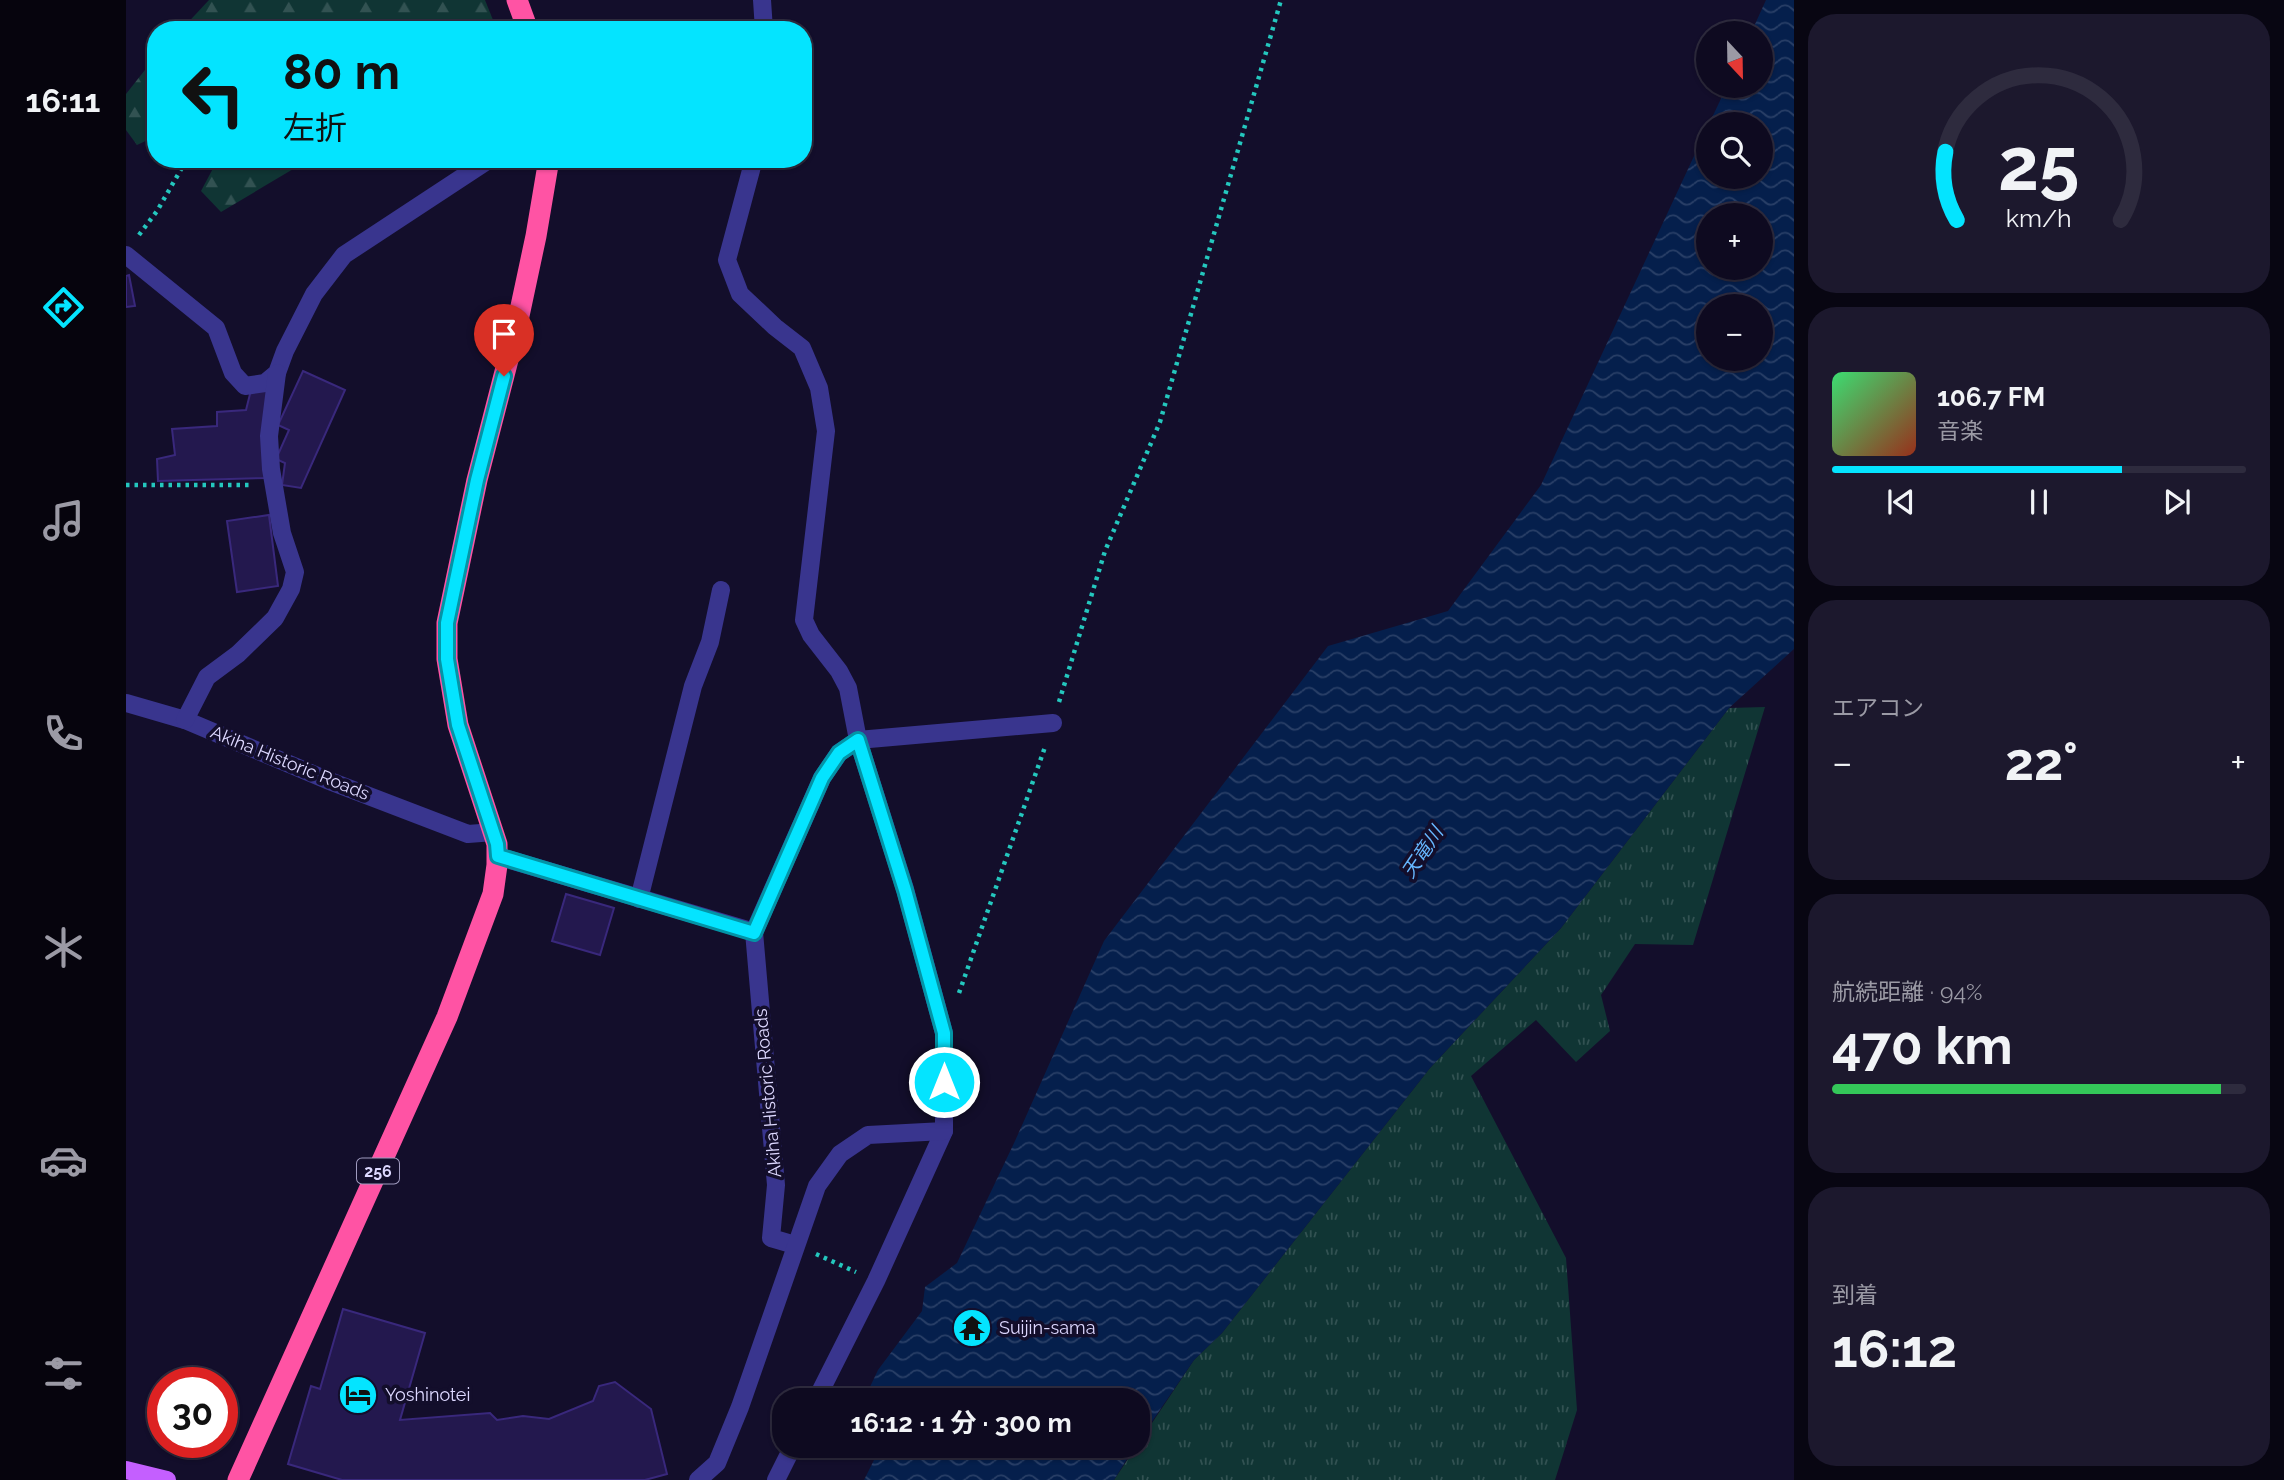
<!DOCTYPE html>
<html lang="ja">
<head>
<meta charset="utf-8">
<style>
	body { margin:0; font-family:Raleway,"Noto Sans JP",sans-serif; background:#1c182d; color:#f1f3f6; height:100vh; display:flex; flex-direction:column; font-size:26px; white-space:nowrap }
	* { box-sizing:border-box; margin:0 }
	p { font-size:23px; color:#9b9aa5 }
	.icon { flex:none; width:38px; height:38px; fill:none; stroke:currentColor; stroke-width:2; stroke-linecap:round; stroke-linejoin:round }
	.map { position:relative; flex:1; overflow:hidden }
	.side { display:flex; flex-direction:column; gap:14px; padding:14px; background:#080612; width:490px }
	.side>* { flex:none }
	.top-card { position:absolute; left:21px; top:21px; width:665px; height:147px; border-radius:28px; box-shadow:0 2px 5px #0004,0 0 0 2px #2e2b3e; background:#04e4ff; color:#111; overflow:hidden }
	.needle { width:46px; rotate:158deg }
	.fabs { position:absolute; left:1570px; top:21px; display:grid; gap:14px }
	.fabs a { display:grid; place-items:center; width:77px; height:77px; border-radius:50%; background:#0e0a20; box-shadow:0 2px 5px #0004,0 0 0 2px #2e2b3e; font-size:35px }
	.speed { position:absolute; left:21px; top:1367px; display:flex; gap:14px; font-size:35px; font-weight:700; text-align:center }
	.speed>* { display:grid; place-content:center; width:91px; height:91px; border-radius:50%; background:#0e0a20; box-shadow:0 2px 5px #0004,0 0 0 2px #2e2b3e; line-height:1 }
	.speed .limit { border:10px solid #d22; background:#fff; color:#111 }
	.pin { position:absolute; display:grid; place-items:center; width:60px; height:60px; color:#fff; margin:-72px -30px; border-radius:50% 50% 50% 0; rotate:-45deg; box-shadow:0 0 7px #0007 }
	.pin .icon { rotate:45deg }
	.me { position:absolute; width:77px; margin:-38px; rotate:0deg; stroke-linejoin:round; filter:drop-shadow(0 0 5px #0008) }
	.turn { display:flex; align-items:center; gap:24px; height:147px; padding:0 21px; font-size:32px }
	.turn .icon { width:91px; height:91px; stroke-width:2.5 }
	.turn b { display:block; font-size:49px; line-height:60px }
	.big { font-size:52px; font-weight:700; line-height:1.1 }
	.side .card { flex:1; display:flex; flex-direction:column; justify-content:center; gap:10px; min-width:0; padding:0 24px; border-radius:28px; background:#1c182d }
	.side .dial { align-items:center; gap:0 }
	.dial svg { height:182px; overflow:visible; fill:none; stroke:#2e2b3e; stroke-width:7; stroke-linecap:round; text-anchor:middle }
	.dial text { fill:#f1f3f6; stroke:none }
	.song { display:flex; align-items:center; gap:21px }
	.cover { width:84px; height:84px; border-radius:10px; background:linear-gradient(135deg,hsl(140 70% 55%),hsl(10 70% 35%)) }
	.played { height:7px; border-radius:4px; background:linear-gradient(90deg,#04e4ff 70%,#2e2b3e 70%) }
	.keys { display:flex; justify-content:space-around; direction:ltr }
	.heat { display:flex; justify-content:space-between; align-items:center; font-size:38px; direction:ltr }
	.charge { height:10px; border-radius:5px; background:linear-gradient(90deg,#34c759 94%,#2e2b3e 0) }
	.trip { position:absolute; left:646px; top:1388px; width:378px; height:70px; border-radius:28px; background:#0e0a20; box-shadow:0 2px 5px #0004,0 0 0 2px #2e2b3e; font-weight:700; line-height:70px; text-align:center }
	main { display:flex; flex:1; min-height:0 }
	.tab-bar { display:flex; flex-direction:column; width:126px; justify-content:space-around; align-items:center; background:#06040d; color:#9b9aa5 }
	.tab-bar .icon { width:49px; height:49px }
	.tab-bar .active { color:#04e4ff }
	.tab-bar b { font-size:32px; color:#f1f3f6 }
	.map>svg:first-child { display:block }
	.grass { fill:url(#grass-tufts) }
	.forest { fill:url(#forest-firs) }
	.water { fill:url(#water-waves); fill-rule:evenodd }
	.building { fill:#23184e; stroke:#39287c; stroke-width:2 }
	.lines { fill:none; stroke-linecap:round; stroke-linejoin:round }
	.path { stroke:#24c7be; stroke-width:4.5; stroke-dasharray:3.5 5; stroke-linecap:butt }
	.minor { stroke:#39358e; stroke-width:18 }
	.major { stroke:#c45fff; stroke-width:18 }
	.highway { stroke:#ff53a4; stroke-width:21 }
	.route-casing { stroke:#0394a6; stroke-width:18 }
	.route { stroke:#04e4ff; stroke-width:12 }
	.labels { text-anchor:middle; stroke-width:7; stroke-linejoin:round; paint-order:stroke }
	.shield { fill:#130e2b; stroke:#a09bbf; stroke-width:2 }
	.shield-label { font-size:16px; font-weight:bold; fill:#ddd8ff }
	.street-label { font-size:18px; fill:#ddd8ff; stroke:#130e2b }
	.poi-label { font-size:18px; fill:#ddd8ff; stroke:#130e2b; text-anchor:start }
	.water-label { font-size:19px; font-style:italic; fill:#66b7ff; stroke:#130e2b }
</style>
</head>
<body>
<main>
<nav class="tab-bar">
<b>16:11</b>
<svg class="icon active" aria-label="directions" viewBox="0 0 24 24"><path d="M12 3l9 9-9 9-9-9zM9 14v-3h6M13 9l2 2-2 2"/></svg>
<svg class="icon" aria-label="music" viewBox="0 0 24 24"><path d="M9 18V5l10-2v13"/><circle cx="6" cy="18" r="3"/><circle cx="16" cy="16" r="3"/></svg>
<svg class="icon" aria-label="phone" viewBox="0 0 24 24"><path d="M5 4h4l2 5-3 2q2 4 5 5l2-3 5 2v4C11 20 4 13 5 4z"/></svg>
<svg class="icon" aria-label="climate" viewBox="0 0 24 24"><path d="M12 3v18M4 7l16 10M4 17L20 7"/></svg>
<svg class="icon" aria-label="car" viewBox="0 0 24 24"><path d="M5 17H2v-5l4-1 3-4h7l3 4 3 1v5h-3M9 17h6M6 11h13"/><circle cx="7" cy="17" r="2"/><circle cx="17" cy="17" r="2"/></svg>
<svg class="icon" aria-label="filters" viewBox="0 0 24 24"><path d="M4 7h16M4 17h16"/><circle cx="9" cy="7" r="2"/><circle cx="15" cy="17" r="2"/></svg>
</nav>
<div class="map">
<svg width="1668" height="1480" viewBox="0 0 1668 1480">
	<defs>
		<pattern id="grass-tufts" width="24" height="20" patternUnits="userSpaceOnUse" patternTransform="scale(1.75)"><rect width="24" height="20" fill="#103534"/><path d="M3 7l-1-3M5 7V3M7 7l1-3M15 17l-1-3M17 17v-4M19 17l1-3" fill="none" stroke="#325252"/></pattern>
		<pattern id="forest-firs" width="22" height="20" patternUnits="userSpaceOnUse" patternTransform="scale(1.75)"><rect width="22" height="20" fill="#103534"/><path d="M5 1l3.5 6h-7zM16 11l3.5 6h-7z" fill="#325252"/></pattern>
		<pattern id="water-waves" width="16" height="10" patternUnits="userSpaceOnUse" patternTransform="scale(1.75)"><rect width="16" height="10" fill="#051f4c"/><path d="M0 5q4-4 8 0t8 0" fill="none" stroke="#293f67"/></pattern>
	</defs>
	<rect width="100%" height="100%" fill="#130e2b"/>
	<polygon class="grass" points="1639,707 1567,945 1509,944 1475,995 1484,1031 1450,1062 1410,1020 1345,1076 1440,1258 1451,1410 1429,1480 988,1480 1068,1360 1096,1333 1304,1068 1435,928 1603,708"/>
	<g class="forest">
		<polygon points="83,0 359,0 367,20 366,30 55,30"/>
		<polygon points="30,56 30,136 11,145 0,130 0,94"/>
		<polygon points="92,159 184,159 95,212 75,191"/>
	</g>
	<g class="water">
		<path d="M1640 0H1668V649L1603 708 1435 928 1304 1068 1096 1333 1068 1360 1012 1442V1400H762L763 1397 743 1389 752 1370 796 1311 799 1287 831 1263 889 1141 978 941 1202 646 1322 611 1415 485 1582 126V177H1634V124H1583L1601 86H1634V33H1625ZM1582 215H1634V268H1582ZM1582 306H1634V359H1582Z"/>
		<polygon points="742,1446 1009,1446 988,1480 738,1480 748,1460 739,1452"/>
	</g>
	<g class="building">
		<polygon points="3,275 9,306 0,307 0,276"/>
		<polygon points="177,371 219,390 175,488 156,485 159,463 150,459 163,430 152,425"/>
		<polygon points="125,390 146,391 141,478 32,481 31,459 49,455 46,429 91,426 91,412 120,410"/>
		<polygon points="143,515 152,586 111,592 101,521"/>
		<polygon points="440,894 488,908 474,955 426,941"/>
		<polygon points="217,1309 299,1333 274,1420 364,1413 371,1420 397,1416 423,1419 467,1401 473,1386 489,1382 525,1409 541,1474 519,1480 216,1480 162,1464 185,1386 194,1389"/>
	</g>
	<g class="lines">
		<g class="path">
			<polyline points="13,235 31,211 61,159"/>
			<polyline points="0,485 125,485"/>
			<polyline points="933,702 979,551 1034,422 1155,0"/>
			<polyline points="833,993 919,747"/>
			<polyline points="690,1254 730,1272"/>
		</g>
		<g class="minor">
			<polyline points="636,0 638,30"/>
			<polyline points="628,159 601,260 614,294 649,327 676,348 693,388 700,431 678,620 685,635 713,671 722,688 732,740 779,889 818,1033 818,1131 750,1281 690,1400"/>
			<polyline points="0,255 90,328 107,373 119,386 139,383 151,373 159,351 188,294 218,255 364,159"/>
			<polyline points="0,703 59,720 201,780 342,834 368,832"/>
			<polyline points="59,720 81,677 112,654 149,618 165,589 169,572 156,533 145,469 143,436 151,373"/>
			<polyline points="371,856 628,932 650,1185 645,1238 669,1245"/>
			<polyline points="513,899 567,686 584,642 595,590"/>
			<polyline points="628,932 696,778 713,753 732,740 927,723"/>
			<polyline points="572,1480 591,1463 614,1407 691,1186 714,1154 742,1135 818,1131"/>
			<polyline points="650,1480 667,1446"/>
		</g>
		<polyline class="major" points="0,1470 41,1480"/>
		<g class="highway">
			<polyline points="391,0 402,30"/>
			<polyline points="112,1480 321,1017 367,894 371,865 371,844 332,725 321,659 321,623 351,480 391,325 410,236 423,159"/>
		</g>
	</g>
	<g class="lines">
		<g class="route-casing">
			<polyline id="route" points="378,376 351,480 321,623 321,659 332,725 371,844 372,856 628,933 696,778 713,753 732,740 779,890 818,1033 818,1082"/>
		</g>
		<use href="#route" class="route"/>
	</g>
	<defs>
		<g id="temple-disc" transform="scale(2.0125)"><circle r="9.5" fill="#04e4ff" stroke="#130e2b"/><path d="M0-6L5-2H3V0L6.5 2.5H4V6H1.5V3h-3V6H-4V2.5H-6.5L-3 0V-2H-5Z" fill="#111"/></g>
		<g id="hotel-disc" transform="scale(2.0125)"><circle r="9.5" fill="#04e4ff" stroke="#130e2b"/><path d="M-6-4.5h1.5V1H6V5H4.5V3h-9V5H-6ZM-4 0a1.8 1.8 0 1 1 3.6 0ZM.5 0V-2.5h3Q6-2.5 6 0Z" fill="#111"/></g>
	</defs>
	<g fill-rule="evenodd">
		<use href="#temple-disc" x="846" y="1328"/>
		<use href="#hotel-disc" x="232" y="1395"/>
	</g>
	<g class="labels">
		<rect class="shield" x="231" y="1158.5" width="42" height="25" rx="5"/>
		<g class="shield-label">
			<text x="252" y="1177">256</text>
		</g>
		<g class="street-label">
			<text transform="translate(164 763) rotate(22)" y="6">Akiha Historic Roads</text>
			<text transform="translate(642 1093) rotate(-95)" y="6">Akiha Historic Roads</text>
		</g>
		<g class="poi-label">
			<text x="873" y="1334">Suijin-sama</text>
			<text x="259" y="1401">Yoshinotei</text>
		</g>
		<g class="water-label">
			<text transform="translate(1296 852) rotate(-56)" y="7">天竜川</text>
		</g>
	</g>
</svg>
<div class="fabs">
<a><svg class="needle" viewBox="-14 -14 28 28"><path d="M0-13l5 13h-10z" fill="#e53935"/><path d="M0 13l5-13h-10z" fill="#9b9aa5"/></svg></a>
<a><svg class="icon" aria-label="search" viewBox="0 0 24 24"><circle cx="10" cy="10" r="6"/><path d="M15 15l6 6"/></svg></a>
<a>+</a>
<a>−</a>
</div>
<div class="speed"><div class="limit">30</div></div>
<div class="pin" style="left:378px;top:376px;background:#d93025"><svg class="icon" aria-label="arrive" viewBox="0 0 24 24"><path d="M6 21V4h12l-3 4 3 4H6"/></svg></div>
<svg class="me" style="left:818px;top:1082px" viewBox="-20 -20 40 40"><circle r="17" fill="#04e4ff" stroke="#fff" stroke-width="3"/><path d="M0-11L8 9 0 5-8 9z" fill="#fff"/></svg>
<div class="trip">16:12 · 1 分 · 300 m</div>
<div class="top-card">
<div class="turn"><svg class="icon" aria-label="left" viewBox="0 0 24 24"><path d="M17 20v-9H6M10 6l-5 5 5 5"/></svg><div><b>80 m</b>左折</div></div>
</div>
</div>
<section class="side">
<div class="card dial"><svg viewBox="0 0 100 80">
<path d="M14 69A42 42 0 1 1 86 69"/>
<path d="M14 69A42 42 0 0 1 9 39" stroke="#04e4ff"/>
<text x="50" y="56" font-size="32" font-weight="700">25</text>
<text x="50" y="72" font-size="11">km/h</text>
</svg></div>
<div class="card">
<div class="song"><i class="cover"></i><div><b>106.7 FM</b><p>音楽</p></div></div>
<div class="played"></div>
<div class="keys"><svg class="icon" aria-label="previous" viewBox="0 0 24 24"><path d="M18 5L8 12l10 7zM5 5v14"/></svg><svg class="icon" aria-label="pause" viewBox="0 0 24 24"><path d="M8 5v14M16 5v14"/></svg><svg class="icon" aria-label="next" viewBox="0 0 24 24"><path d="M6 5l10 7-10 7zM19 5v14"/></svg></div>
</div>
<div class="card"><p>エアコン</p>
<div class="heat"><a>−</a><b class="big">22°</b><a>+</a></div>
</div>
<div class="card"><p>航続距離 · 94%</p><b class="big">470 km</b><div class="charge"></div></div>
<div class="card"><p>到着</p><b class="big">16:12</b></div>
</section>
</main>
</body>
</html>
